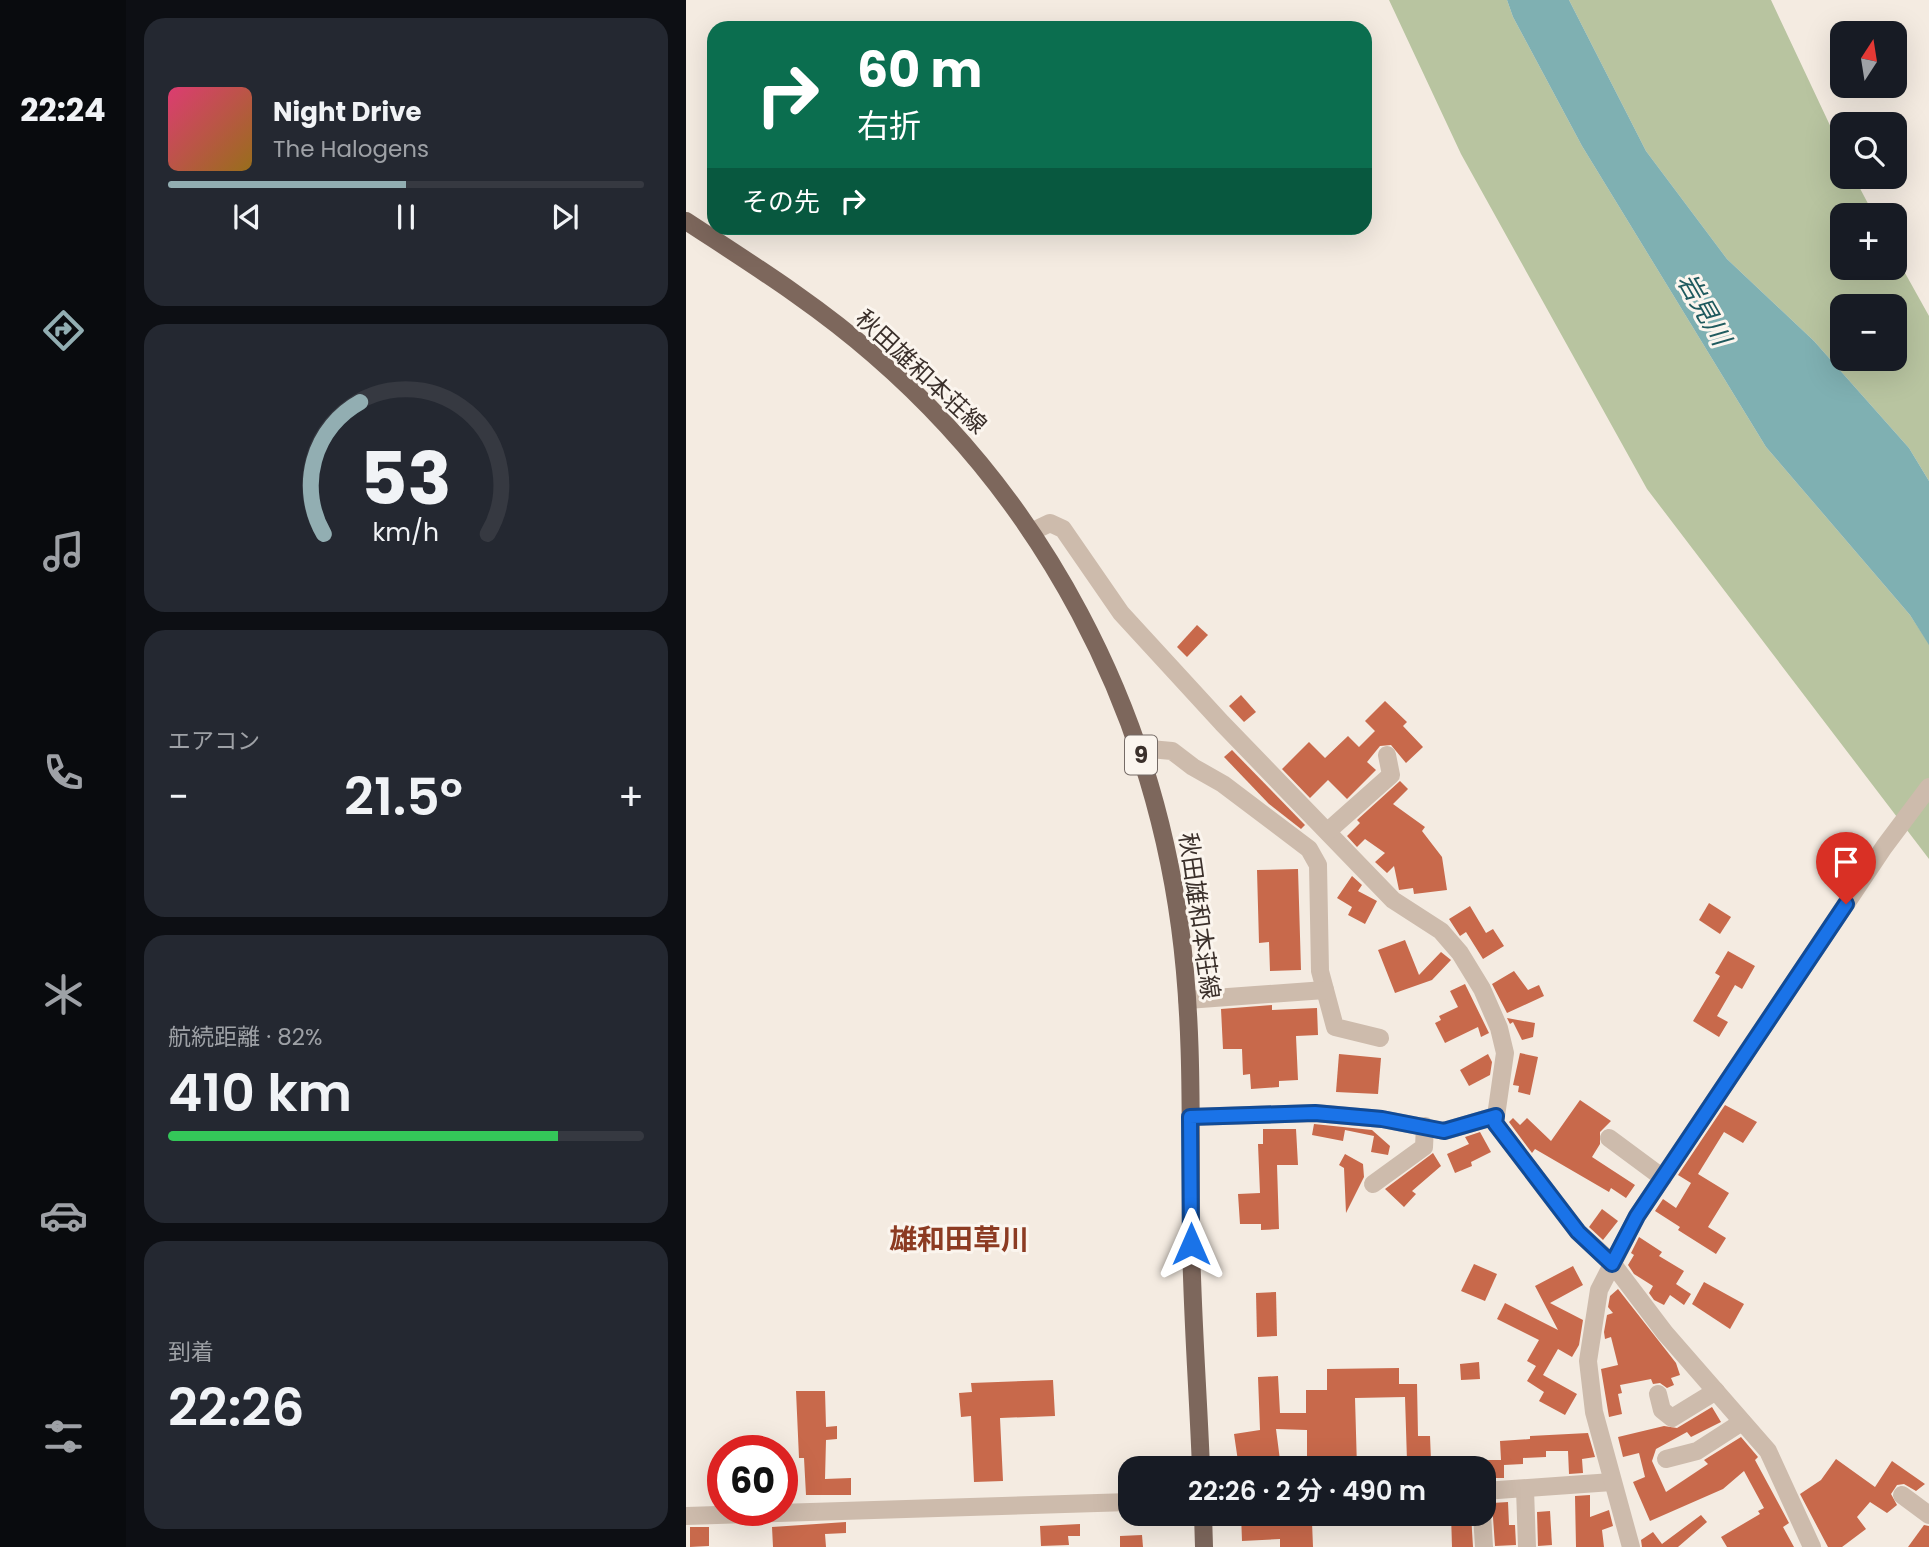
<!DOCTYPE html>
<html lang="ja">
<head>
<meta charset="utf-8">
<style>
	body { margin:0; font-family:Poppins,"Noto Sans JP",sans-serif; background:#242831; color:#f1f3f6; height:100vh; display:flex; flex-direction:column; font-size:26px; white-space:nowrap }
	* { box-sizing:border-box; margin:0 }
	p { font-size:23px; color:#9ea1a6 }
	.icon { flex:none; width:38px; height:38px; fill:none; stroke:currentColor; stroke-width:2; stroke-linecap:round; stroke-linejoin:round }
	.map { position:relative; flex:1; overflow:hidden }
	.sheet { display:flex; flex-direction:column; gap:18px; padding:18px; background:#0d0f14; width:560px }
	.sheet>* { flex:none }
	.top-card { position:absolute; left:21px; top:21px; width:665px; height:214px; border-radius:21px; box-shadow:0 7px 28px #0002; background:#0b6e4f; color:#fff; overflow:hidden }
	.needle { width:46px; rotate:12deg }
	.fabs { position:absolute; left:1144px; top:21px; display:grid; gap:14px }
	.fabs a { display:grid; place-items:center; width:77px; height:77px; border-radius:14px; background:#171b24; box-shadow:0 7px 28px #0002; font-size:35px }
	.speed { position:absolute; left:21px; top:1435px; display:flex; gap:14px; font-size:35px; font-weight:700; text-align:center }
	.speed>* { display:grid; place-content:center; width:91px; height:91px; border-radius:50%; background:#171b24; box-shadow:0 7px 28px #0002; line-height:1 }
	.speed .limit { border:10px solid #d22; background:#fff; color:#111 }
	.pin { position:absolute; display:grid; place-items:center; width:60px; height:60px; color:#fff; margin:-72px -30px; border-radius:50% 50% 50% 0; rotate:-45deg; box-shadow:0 0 7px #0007 }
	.pin .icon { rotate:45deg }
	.me { position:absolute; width:77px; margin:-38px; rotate:0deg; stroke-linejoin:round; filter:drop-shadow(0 0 5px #0008) }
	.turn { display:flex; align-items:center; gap:24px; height:147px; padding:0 35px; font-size:32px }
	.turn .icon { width:91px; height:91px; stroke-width:2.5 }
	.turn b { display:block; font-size:49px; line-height:60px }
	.then { display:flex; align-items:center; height:66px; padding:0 35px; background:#0003; gap:14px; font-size:26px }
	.big { font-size:52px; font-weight:600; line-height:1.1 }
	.sheet .widget { flex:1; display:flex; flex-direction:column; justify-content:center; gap:10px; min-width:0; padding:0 24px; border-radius:21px; background:#242831 }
	.sheet .dial { align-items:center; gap:0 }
	.dial svg { height:182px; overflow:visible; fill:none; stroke:#363941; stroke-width:7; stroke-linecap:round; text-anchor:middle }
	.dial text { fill:#f1f3f6; stroke:none }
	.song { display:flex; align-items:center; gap:21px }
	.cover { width:84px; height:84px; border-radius:10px; background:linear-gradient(135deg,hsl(340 70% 55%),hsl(40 70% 35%)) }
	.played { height:7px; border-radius:4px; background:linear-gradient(90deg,#92aeb2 50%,#363941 50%) }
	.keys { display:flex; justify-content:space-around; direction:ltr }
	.heat { display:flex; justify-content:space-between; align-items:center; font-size:38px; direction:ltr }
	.charge { height:10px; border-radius:5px; background:linear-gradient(90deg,#34c759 82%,#363941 0) }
	.trip { position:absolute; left:432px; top:1456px; width:378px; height:70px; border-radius:21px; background:#171b24; box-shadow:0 7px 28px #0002; font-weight:600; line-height:70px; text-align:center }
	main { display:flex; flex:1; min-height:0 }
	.dock { display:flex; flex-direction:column; width:126px; justify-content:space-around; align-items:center; background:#090b0e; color:#9ea1a6 }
	.dock .icon { width:49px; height:49px }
	.dock .active { color:#92aeb2 }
	.dock b { font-size:32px; color:#f1f3f6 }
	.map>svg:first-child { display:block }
	.green { fill:#b8c4a0; fill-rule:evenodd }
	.water { fill:#7fb0b2 }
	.building { fill:#c8694b }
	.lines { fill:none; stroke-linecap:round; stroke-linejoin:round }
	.minor { stroke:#cdbbac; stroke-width:18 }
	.major { stroke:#7d675c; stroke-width:18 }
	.route-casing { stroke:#114b97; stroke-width:18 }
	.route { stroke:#1a73e8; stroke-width:12 }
	.labels { text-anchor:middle; stroke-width:6; stroke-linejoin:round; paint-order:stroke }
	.shield { fill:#fbf5ee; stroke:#756b66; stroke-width:2 }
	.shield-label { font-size:23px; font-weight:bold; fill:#3b302b }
	.street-label { font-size:24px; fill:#3b302b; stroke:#fbf5ee }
	.water-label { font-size:26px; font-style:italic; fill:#1f5a5e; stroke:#fbf5ee }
	.quarter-label { font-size:28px; font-weight:bold; fill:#8c3b22; stroke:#fbf5ee }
</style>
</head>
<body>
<main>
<nav class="dock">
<b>22:24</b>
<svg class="icon active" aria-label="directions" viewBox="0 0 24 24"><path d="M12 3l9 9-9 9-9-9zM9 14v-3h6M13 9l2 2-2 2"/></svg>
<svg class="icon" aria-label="music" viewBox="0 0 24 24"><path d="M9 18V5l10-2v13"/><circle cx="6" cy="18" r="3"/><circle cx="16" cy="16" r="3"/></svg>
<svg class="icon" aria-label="phone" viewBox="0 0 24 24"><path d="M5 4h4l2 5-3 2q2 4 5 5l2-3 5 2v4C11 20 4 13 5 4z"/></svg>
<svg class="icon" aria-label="climate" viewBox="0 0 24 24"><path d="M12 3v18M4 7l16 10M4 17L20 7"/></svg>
<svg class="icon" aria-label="car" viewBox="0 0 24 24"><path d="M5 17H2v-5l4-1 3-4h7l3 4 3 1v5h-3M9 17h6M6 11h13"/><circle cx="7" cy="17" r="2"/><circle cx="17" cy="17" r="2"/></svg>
<svg class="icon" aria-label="filters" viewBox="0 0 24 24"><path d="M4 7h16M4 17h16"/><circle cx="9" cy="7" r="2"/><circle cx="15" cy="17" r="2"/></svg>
</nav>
<section class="sheet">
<div class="widget">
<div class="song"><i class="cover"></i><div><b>Night Drive</b><p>The Halogens</p></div></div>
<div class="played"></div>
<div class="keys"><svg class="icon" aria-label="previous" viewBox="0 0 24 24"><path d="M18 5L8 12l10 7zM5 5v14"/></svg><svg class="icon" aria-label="pause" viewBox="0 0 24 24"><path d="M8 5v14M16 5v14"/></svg><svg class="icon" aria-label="next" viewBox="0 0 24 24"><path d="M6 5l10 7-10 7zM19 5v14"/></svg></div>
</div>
<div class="widget dial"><svg viewBox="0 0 100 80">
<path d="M14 69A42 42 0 1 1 86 69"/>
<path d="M14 69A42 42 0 0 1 30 11" stroke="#92aeb2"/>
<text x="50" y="56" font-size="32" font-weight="700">53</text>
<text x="50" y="72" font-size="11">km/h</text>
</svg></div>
<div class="widget"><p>エアコン</p>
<div class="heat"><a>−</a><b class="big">21.5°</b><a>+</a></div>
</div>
<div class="widget"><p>航続距離 · 82%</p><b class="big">410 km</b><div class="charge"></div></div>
<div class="widget"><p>到着</p><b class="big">22:26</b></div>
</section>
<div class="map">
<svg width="1243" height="1547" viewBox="0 0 1243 1547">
	<rect width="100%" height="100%" fill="#f4ebe1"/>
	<g class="green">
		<polygon points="703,0 821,0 827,17 896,146 1080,447 1224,615 1243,644 1243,859 961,489 775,154"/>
		<path d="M883 0H1085L1157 153V177H1168L1188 215H1157V268H1209V255L1243 316V481L1223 448 1128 341 1041 259 960 151ZM1157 306H1209V359H1157Z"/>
	</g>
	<polygon class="water" points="821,0 883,0 960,151 1041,259 1128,341 1223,448 1243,481 1243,645 1224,615 1080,447 896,146 827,17"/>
	<g class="building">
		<polygon points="511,625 522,635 501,657 491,647"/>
		<polygon points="555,695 570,712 558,722 543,706"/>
		<polygon points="699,701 721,722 717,726 737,747 720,763 705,745 694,746 681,762 690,770 661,799 642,780 624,798 596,769 623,742 639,758 662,736 673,747 689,731 679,721"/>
		<polygon points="546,750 619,825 615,829 583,804 538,757"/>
		<polygon points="714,781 722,789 707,804 739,827 736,831 756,857 761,890 728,894 727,888 713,890 708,866 701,873 689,862 699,853 679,839 671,847 661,836 674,823 671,820"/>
		<polygon points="612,869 615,970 584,971 583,942 573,943 571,870"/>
		<polygon points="666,876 676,885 672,891 691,901 679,924 662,915 666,907 651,898"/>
		<polygon points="1023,903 1045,917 1034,934 1013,920"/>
		<polygon points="784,906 800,933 807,929 818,946 797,959 780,932 774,936 763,919"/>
		<polygon points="719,940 733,975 755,952 765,960 746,980 709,993 692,950"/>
		<polygon points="1042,951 1069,966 1056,989 1049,985 1031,1016 1042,1022 1033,1037 1007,1021 1034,976 1029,973"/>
		<polygon points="828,971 842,990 853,985 858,996 821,1013 806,984"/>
		<polygon points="779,984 803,1033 795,1037 792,1027 759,1043 749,1023 755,1020 753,1016 772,1007 764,991"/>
		<polygon points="586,1005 586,1010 631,1008 632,1035 610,1036 612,1080 593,1081 593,1087 565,1089 564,1074 557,1075 556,1049 537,1049 535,1009"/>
		<polygon points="821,1018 849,1023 847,1037 836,1040 827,1022 824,1024"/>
		<polygon points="834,1053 852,1057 844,1095 832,1092 833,1086 827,1085"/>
		<polygon points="653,1054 695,1058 692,1094 650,1092"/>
		<polygon points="802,1054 806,1062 804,1075 783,1086 774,1070"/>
		<polygon points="894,1100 925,1121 914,1132 914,1144 906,1157 949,1185 940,1198 925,1188 923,1192 849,1149 846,1153 823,1122 827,1118 834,1125 841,1118 865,1141"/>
		<polygon points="1039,1105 1071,1122 1057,1143 1038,1132 1012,1174 1043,1193 1022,1227 1040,1238 1030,1254 992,1230 994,1227 969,1211 977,1199 990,1208 1005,1183 992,1175"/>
		<polygon points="628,1124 686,1130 704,1146 702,1155 685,1152 688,1136 659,1130 657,1141 626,1135"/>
		<polygon points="577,1129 610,1129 612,1165 591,1165 593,1229 575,1230 575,1224 554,1224 552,1194 574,1193 572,1144 577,1144"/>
		<polygon points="794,1132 805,1152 785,1162 786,1166 769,1173 761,1154 783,1144 779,1137"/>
		<polygon points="747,1153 755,1166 726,1191 730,1194 718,1207 699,1189"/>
		<polygon points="659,1154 677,1164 678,1177 660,1213 658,1168 653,1165"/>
		<polygon points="916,1209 932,1221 917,1240 903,1227"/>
		<polygon points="953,1237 976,1252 973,1256 998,1271 990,1284 1005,1294 998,1305 984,1295 978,1305 968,1300 963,1293 967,1286 948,1274 942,1265 948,1255 945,1253"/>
		<polygon points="788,1264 811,1274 799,1301 775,1291"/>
		<polygon points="887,1266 897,1285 864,1303 897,1320 893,1345 886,1357 872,1349 857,1375 891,1394 879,1415 853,1401 858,1392 841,1381 850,1366 841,1361 853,1340 811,1319 819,1303 872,1330 849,1286"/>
		<polygon points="1018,1282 1058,1304 1044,1329 1006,1304"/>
		<polygon points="932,1289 990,1363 994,1375 985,1378 988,1385 981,1388 974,1383 967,1384 965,1379 934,1385 936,1393 932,1394 936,1414 923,1417 915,1369 932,1365 925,1337 919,1339 918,1332 921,1315 927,1313 922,1307 924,1296"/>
		<polygon points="590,1292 591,1336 571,1337 570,1293"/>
		<polygon points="793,1362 794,1379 775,1380 774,1364"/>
		<polygon points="713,1368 713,1384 731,1384 732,1436 744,1436 745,1461 721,1461 719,1397 669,1398 671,1468 621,1468 621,1430 590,1429 595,1468 553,1468 548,1434 574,1430 572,1377 592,1376 594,1413 620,1413 620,1390 641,1390 641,1369"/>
		<polygon points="367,1380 369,1416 314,1418 317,1481 288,1482 285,1416 275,1417 273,1393 286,1392 285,1383"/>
		<polygon points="110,1391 139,1391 140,1427 151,1426 151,1439 140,1440 139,1479 165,1478 165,1495 120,1495 118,1458 113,1458"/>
		<polygon points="1026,1407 1035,1422 1005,1437 1001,1432 970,1449 966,1461 980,1492 1022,1464 1018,1460 1055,1437 1072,1457 1069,1460 1103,1523 1097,1527 1108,1547 1041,1547 1035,1537 1074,1514 1072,1511 1078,1508 1058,1471 1037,1489 964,1521 947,1482 959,1477 953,1453 937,1457 932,1437 978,1426 991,1428"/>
		<polygon points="902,1433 909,1457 896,1459 897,1473 883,1474 882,1451 860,1451 860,1457 837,1458 837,1464 818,1465 818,1478 800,1478 800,1460 815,1460 814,1441 844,1439 844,1436"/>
		<polygon points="1150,1459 1189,1487 1206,1461 1239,1484 1230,1491 1218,1484 1211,1485 1205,1494 1211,1505 1201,1513 1184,1502 1171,1517 1180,1529 1156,1547 1142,1547 1114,1494 1135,1480"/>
		<polygon points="904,1495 904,1517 923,1510 927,1526 916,1530 918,1547 890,1547 889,1496"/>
		<polygon points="822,1502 823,1525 829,1525 830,1545 809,1546 806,1503"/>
		<polygon points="864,1511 866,1545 852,1546 851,1512"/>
		<polygon points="555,1514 574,1514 575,1524 626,1522 627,1547 594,1547 594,1539 556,1541"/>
		<polygon points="765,1514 785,1514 787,1547 766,1547"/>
		<polygon points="1015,1515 1021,1522 992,1547 956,1547 955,1540 967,1532 976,1544"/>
		<polygon points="160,1522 160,1533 139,1534 140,1547 87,1547 86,1527"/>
		<polygon points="394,1524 394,1536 382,1536 383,1545 355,1546 354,1526"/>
		<polygon points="1238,1525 1243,1526 1243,1547 1222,1547"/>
		<polygon points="4,1527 23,1527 23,1546 4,1547"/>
		<polygon points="456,1535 457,1547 434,1547 434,1536"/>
	</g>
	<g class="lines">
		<g class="minor">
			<polyline points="345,532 364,523 377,529 435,613 536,723 707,900 755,931 774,953 796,989 813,1028 819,1053 809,1123 892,1232 926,1263 979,1333 1082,1451 1126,1547"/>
			<polyline points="453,748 486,751 507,767 537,784 623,849 632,865 634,971 649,1027 694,1038"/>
			<polyline points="642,831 705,775 701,755"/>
			<polyline points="501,1000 639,990"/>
			<polyline points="504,1117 629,1113 696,1119 758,1131 810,1116"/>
			<polyline points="923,1138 977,1178"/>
			<polyline points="687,1184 738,1147 739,1126"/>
			<polyline points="972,1394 976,1410 986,1418 1030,1391"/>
			<polyline points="980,1459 1011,1451 1056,1422"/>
			<polyline points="839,1489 841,1547"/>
			<polyline points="798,1491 926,1482"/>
			<polyline points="1216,1495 1243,1515"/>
			<polyline points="796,1514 798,1547"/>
			<polyline points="0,1516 444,1502"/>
			<polyline points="945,1547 908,1412 902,1361 913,1290 951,1216 1198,847 1243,787"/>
		</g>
		<g class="major">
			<path d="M0 221C64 263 130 304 188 355 358 502 464 705 494 927 508 1030 504 1134 505 1237 506 1314 512 1391 515 1468"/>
			<polyline points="517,1514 518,1547"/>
		</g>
	</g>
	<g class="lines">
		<g class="route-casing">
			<polyline id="route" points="505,1244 504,1117 629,1113 696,1119 758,1131 810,1116 809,1123 892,1232 926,1264 951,1216 1160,904"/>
		</g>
		<use href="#route" class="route"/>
	</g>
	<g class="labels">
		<rect class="shield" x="439" y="735.5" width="32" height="39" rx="5"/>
		<g class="shield-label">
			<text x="455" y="763">9</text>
		</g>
		<g class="street-label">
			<text transform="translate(235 372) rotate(43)" y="8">秋田雄和本荘線</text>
			<text transform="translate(513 916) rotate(82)" y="8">秋田雄和本荘線</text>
		</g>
		<g class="water-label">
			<text transform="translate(1018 309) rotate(60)" y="9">岩見川</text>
		</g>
		<g class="quarter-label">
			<text x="273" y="1249">雄和田草川</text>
		</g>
	</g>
</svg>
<div class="fabs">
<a><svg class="needle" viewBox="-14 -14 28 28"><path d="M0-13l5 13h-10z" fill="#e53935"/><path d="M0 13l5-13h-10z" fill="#9ea1a6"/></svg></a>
<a><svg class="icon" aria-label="search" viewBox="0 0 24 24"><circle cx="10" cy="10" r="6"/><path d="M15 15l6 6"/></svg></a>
<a>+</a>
<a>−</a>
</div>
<div class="speed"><div class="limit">60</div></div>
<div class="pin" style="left:1160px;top:904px;background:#d93025"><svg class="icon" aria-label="arrive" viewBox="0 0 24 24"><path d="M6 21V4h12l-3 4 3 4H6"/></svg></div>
<svg class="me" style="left:505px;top:1244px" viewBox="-20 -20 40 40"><path d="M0-17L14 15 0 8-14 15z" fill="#1a73e8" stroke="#fff" stroke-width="4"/></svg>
<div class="trip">22:26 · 2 分 · 490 m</div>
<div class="top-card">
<div class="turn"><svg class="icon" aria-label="right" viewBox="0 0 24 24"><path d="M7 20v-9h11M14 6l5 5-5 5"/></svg><div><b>60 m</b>右折</div></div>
<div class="then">その先<svg class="icon" aria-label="right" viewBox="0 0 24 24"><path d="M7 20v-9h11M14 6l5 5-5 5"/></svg></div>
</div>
</div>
</main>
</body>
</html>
